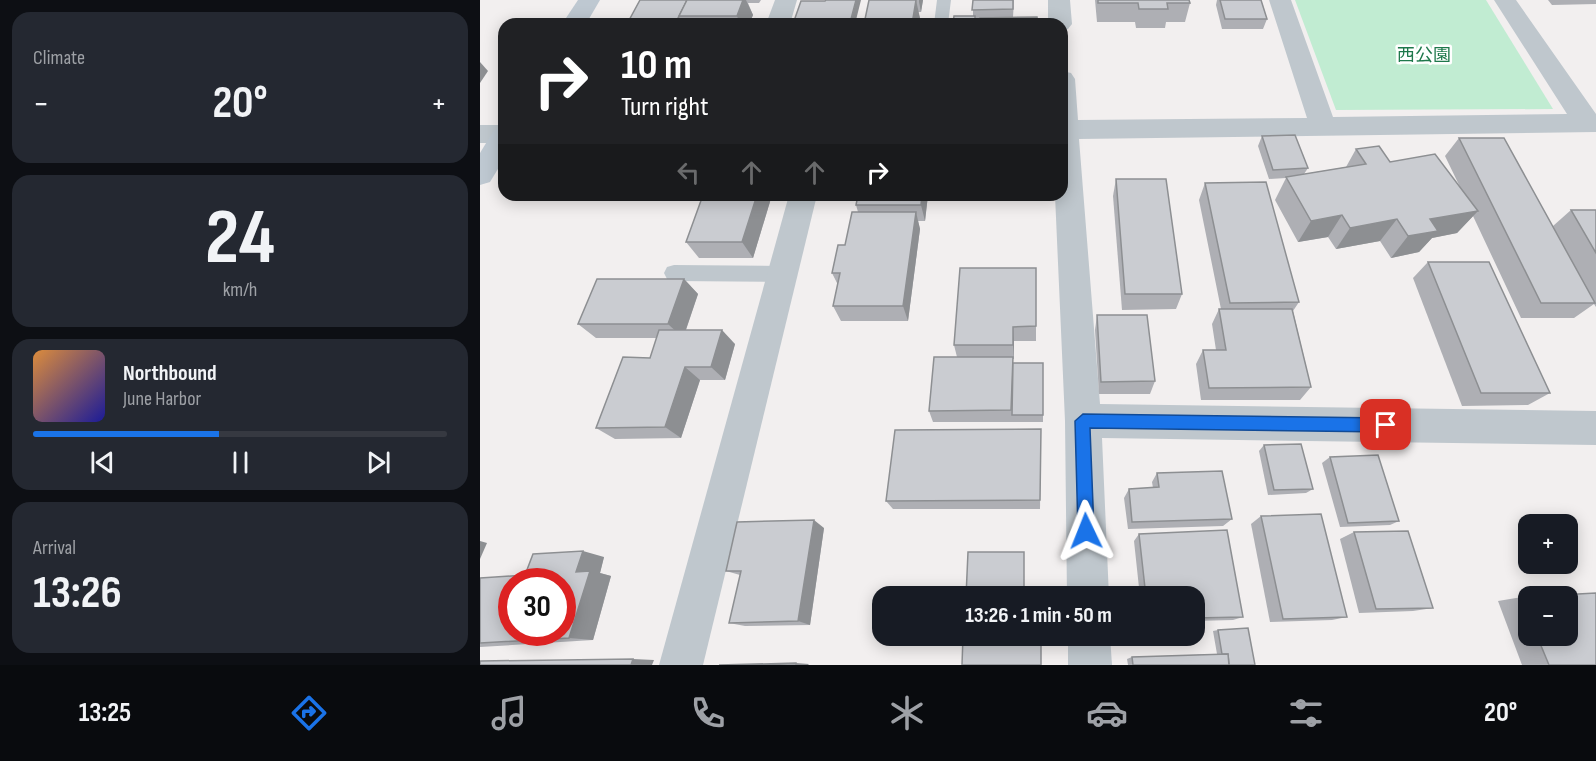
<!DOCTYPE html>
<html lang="en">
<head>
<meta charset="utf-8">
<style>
	body { margin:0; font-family:"Sofia Sans Condensed","Noto Sans JP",sans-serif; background:#242831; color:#f1f3f6; height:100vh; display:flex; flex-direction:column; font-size:22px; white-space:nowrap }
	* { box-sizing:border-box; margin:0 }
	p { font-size:20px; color:#9ea1a6 }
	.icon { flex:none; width:33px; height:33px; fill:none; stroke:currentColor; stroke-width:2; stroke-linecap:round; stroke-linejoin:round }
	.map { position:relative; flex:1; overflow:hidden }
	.drawer { display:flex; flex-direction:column; gap:12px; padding:12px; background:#0d0f14; width:480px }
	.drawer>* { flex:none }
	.top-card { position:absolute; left:18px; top:18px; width:570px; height:183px; border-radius:18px; box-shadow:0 3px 15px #0003; background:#202124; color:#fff; overflow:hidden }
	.tools { position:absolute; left:1038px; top:514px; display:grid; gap:12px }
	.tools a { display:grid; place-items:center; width:60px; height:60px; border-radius:12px; background:#171b24; box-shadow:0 3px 15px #0003; font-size:30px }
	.speed { position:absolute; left:18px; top:568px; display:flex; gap:12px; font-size:30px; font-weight:700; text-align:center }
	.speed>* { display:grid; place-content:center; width:78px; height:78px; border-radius:50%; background:#171b24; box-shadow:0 3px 15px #0003; line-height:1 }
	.speed .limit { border:9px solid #d22; background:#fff; color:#111 }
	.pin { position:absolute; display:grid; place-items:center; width:51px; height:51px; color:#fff; margin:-26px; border-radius:12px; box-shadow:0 3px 9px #0006 }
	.me { position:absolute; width:66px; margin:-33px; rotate:358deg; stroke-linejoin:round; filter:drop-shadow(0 0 4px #0008) }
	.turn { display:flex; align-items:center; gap:21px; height:126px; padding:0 24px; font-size:27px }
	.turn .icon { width:78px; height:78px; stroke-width:2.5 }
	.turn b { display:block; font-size:42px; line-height:51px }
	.lanes { display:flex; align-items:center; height:57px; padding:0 24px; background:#0003; justify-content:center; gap:30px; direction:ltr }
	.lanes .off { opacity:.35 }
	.big { font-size:45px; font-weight:700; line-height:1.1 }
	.drawer .tile { flex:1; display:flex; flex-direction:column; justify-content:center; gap:9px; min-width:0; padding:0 21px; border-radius:18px; background:#242831 }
	.drawer .dial { align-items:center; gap:0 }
	.dial b { font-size:78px; line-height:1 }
	.song { display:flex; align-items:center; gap:18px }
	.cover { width:72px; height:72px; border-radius:9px; background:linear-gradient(135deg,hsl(30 70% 55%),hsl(240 70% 35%)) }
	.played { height:6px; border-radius:3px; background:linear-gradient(90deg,#1a73e8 45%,#363941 45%) }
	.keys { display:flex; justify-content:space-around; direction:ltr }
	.heat { display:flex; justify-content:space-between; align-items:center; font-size:33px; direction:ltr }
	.trip { position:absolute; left:392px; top:586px; width:333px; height:60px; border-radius:18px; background:#171b24; box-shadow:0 3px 15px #0003; font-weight:700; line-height:60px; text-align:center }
	.tabs { display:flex; height:96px; justify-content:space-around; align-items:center; background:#090b0e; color:#9ea1a6 }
	.tabs .icon { width:42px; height:42px }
	.tabs .active { color:#1a73e8 }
	.tabs b { font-size:27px; color:#f1f3f6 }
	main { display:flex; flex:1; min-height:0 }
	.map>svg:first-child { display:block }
	.green { fill:#c1ecd2 }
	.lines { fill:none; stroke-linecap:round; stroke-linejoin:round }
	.lane { fill:#bfc7cd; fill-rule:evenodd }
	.street { fill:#bfc7cd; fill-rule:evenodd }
	.secondary { fill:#bec8d1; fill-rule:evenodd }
	.wall { fill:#aeafb4; fill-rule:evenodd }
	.shaded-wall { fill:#8d8f92 }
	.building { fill:#caccd1; stroke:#8d8f92; stroke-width:1.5; fill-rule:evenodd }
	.route { fill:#1a73e8; stroke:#114b97; stroke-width:1.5 }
	.labels { text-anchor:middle; stroke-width:5; stroke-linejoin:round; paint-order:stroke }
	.far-park-label { font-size:18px; fill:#1e784b; stroke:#fff }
</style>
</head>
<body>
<main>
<section class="drawer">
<div class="tile"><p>Climate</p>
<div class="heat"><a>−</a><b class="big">20°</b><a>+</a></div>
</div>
<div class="tile dial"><b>24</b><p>km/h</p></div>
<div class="tile">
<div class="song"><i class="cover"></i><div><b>Northbound</b><p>June Harbor</p></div></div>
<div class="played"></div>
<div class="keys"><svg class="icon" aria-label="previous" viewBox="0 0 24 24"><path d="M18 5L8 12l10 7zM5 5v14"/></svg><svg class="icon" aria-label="pause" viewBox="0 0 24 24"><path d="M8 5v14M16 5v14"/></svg><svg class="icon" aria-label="next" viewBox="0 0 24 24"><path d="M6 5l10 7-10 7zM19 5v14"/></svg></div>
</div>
<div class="tile"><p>Arrival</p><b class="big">13:26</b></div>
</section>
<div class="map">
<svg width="1116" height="665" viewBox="0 0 1116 665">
	<rect width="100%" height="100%" fill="#f2efef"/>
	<polygon class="green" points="815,0 1006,0 1073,109 856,110"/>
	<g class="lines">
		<g class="lane">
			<polygon points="457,0 471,0 468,24 454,24"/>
			<polygon points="194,265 302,266 309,268 312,274 309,280 302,282 194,281 187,279 184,273 187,267"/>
		</g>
		<g class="street">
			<polygon points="295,0 317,0 310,24 286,24"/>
			<polygon points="568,0 590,0 592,24 588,29 582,31 582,24 568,24"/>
			<polygon points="789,0 811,0 853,117 1087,114 1014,0 1036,0 1116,114 1116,132 599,139 620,404 1116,411 1116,445 622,438 629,597 587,597 585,421 575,195 582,195 582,71 591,73 595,79 598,120 827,118"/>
			<rect x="0" y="125" width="24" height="18"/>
			<polygon points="309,195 337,195 223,665 179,665"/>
			<polygon points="588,636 630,636 632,665 588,665"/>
		</g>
		<g class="secondary">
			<polygon points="98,0 120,0 106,24 82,24"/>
			<polygon points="24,128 24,159 10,182 0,185 0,153 14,130"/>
		</g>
	</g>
	<g class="wall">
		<polygon points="160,0 281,0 279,3 268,3 273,15 269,24 147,24"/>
		<polygon points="389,0 443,0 441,12 438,12 440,18"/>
		<polygon points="493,0 534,0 533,17 496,20 496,24 473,24 493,16"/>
		<polygon points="615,0 709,0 710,3 705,22 686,22 685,28 656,28 655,22 617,22"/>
		<polygon points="737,0 781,0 787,19 783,29 742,29 736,5"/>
		<polygon points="1068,0 1116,0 1116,4 1072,5"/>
		<polygon points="782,136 828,168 824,174 866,167 876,149 980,187 965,156 979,138 1073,226 1091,210 1116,210 1116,307 1114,304 1094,318 1041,318 993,216 977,233 952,238 939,252 911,258 900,241 856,249 848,237 818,242 795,200 806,178 789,179 778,146"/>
		<polygon points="636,179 702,294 696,309 642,310 633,196"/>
		<polygon points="725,183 819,302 813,311 831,387 820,400 721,400 716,364 723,350 736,350 732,324 739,309 741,309 719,200"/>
		<polygon points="292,195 273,258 219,258 206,242"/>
		<polygon points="378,195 448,195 445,221 438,221 440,229 428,321 361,321 353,306 358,285 352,273 365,245 378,212 376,205"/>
		<polygon points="948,262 1070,393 1048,405 982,406 933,278"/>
		<polygon points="556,268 556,341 534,341 534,359 533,359 533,363 563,363 563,422 453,422 449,411 477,357 474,345"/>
		<polygon points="204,279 218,294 206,330 255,344 245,380 220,380 201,438 135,439 116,428 170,358 177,338 116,338 98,324"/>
		<polygon points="617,315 675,381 670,394 619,394 615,330"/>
		<polygon points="561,429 560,509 413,509 406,501"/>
		<polygon points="784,445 833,489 826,493 788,495 779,451"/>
		<polygon points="850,457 919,521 910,525 860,527 842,463"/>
		<polygon points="677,473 752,519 743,526 648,529 644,498 649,489 673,488 672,482"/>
		<polygon points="781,516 867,617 852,620 790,622 771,524"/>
		<polygon points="344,528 330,625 265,626 249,623 260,575 246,571"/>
		<polygon points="874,532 953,608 933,611 879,613 860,539"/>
		<polygon points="659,534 763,617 753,620 714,621 714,597 660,597 654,541"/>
		<polygon points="124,557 120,573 131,576 113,640 0,647 0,578 45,575"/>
		<path d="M1116 593V665H1042L1018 601 1042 597ZM1048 597H1088V636H1048Z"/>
		<polygon points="738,630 775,665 648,665 647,659 652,657 737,654 733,631"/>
	</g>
	<g class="shaded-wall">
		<polygon points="263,0 266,0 273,15 269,24 260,24 257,16"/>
		<polygon points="376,0 381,0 375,24 370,24"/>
		<polygon points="436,0 440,18 439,24 432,24"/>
		<polygon points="439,0 443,0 441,12 439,2"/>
		<polygon points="199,17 203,24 195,24"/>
		<polygon points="0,62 8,71 0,83"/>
		<polygon points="277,195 292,195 273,258 262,242"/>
		<polygon points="442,195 448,195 445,221 441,205"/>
		<polygon points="998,211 977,233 952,238 939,252 911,258 928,236 950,219"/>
		<polygon points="436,212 440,229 428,321 423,306"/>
		<polygon points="862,215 848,237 818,242 831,221"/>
		<polygon points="917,219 900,241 856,249 870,228"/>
		<polygon points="204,279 218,294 203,338 188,324"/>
		<polygon points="533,327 534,341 534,359 533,345"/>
		<polygon points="242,330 255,344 245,380 231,367"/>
		<polygon points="205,367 220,380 201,438 185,427"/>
		<polygon points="334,520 344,528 330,625 318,621"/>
		<polygon points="0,541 7,543 0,559"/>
		<polygon points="103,551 124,557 120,573 131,576 113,640 89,638 96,572"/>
		<polygon points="153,659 174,660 172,665 151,665"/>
		<polygon points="316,663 329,664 328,665 316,665"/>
	</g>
	<g class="building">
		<polygon points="160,0 207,0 195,24 147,24"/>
		<polygon points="207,0 263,0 257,16 199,16"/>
		<polygon points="346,0 376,0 370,23 366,23 365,21 314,21 321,1 345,1"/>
		<polygon points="389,0 436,0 432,24 384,24"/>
		<polygon points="493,0 533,0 533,9 492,10"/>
		<polygon points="618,0 709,0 710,3 687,3 688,9 659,9 658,3 618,3"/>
		<polygon points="740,0 781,0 787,19 745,19"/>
		<polygon points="474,16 495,16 495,24 473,24"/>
		<polygon points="557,17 558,24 500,24 500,18"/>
		<polygon points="248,21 247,24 201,24 202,22"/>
		<polygon points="311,21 365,21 364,24 310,24"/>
		<polygon points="815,135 828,168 793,170 782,136"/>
		<polygon points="979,138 1024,138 1115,303 1061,303"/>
		<polygon points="899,146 910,162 955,154 998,211 950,219 958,231 928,236 917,219 870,228 862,215 831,221 806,177 886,164 876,149"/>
		<polygon points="636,179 686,179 702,294 645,294"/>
		<polygon points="786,182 819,302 750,303 725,183"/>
		<polygon points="223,195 277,195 262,242 206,242"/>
		<polygon points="378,195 442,195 441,205 376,205"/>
		<polygon points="1091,210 1116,210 1116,253"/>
		<polygon points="372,212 436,212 423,306 353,306 360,273 352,273 358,245 365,245"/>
		<polygon points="948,262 1009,262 1070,393 1001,393"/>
		<polygon points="480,268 556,268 556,326 533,327 533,345 474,345"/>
		<polygon points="117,279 204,279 188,324 98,324"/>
		<polygon points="739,309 812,309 831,387 729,388 723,350 746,350"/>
		<polygon points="617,315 667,315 675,381 621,382"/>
		<polygon points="179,330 242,330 231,367 205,367 185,427 116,428 143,357 170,358"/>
		<polygon points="454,357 533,357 531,410 449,411"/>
		<polygon points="533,363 563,363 563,415 532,415"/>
		<polygon points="561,429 560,500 406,501 415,430"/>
		<polygon points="821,444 833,489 794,490 784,445"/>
		<polygon points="898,455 919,521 868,523 850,457"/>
		<polygon points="742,471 752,519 652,522 649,489 679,487 677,473"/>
		<polygon points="841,514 867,617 803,619 781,516"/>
		<polygon points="334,520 318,621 249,623 261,571 246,571 257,522"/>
		<polygon points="747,530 763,617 714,618 714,597 666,597 659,534"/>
		<polygon points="928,531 953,608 896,609 874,532"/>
		<path d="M103 551 96 572 110 571 89 638 0 643V578L45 575 53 554ZM32 582H82V633H32Z"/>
		<polygon points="488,552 544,552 544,588 560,588 560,597 486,597"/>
		<polygon points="1116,593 1116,665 1069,665 1057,636 1088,636 1088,597 1048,597 1048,613 1042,597"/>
		<polygon points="768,628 775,665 749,665 748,654 742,654 738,630"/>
		<polygon points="483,636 561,636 561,665 482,665"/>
		<polygon points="748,654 749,665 653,665 652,657"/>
		<polygon points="153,659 151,665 0,665 0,661"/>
		<polygon points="316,663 316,665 239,665"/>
	</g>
	<polygon class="route" points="603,414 906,418 911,420 913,425 911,430 906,432 610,428 614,531 612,537 606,539 600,537 598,531 595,421"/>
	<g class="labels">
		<g class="far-park-label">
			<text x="944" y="61">西公園</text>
		</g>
	</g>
</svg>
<div class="tools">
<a>+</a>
<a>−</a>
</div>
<div class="speed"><div class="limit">30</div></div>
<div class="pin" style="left:906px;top:425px;background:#d93025"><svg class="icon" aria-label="arrive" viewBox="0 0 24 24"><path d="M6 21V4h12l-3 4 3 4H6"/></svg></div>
<svg class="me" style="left:606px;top:531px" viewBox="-20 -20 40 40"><path d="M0-17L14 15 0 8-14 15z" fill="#1a73e8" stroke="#fff" stroke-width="4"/></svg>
<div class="trip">13:26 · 1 min · 50 m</div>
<div class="top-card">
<div class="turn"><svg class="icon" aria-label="right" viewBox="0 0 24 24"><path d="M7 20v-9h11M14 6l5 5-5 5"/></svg><div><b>10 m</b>Turn right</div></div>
<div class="lanes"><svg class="icon off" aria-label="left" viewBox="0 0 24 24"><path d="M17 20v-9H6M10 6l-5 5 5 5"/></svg><svg class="icon off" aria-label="ahead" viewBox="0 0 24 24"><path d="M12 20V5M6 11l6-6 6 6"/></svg><svg class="icon off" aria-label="ahead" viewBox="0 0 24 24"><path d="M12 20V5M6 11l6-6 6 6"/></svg><svg class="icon" aria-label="right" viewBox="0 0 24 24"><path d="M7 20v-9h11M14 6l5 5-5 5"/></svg></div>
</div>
</div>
</main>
<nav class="tabs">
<b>13:25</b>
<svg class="icon active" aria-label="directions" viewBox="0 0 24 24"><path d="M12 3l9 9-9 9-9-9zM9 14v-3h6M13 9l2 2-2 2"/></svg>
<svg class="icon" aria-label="music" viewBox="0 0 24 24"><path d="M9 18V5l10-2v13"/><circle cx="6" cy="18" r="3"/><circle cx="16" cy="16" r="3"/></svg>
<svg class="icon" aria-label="phone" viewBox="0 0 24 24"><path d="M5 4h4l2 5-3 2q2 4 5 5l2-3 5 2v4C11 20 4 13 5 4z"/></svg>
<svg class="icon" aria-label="climate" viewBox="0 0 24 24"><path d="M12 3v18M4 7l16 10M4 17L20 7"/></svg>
<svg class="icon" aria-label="car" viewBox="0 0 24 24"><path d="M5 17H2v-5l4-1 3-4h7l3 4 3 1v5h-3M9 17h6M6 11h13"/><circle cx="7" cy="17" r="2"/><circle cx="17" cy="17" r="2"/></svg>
<svg class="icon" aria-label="filters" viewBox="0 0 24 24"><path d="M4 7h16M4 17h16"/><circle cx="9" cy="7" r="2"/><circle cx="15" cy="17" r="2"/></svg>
<b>20°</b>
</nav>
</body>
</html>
